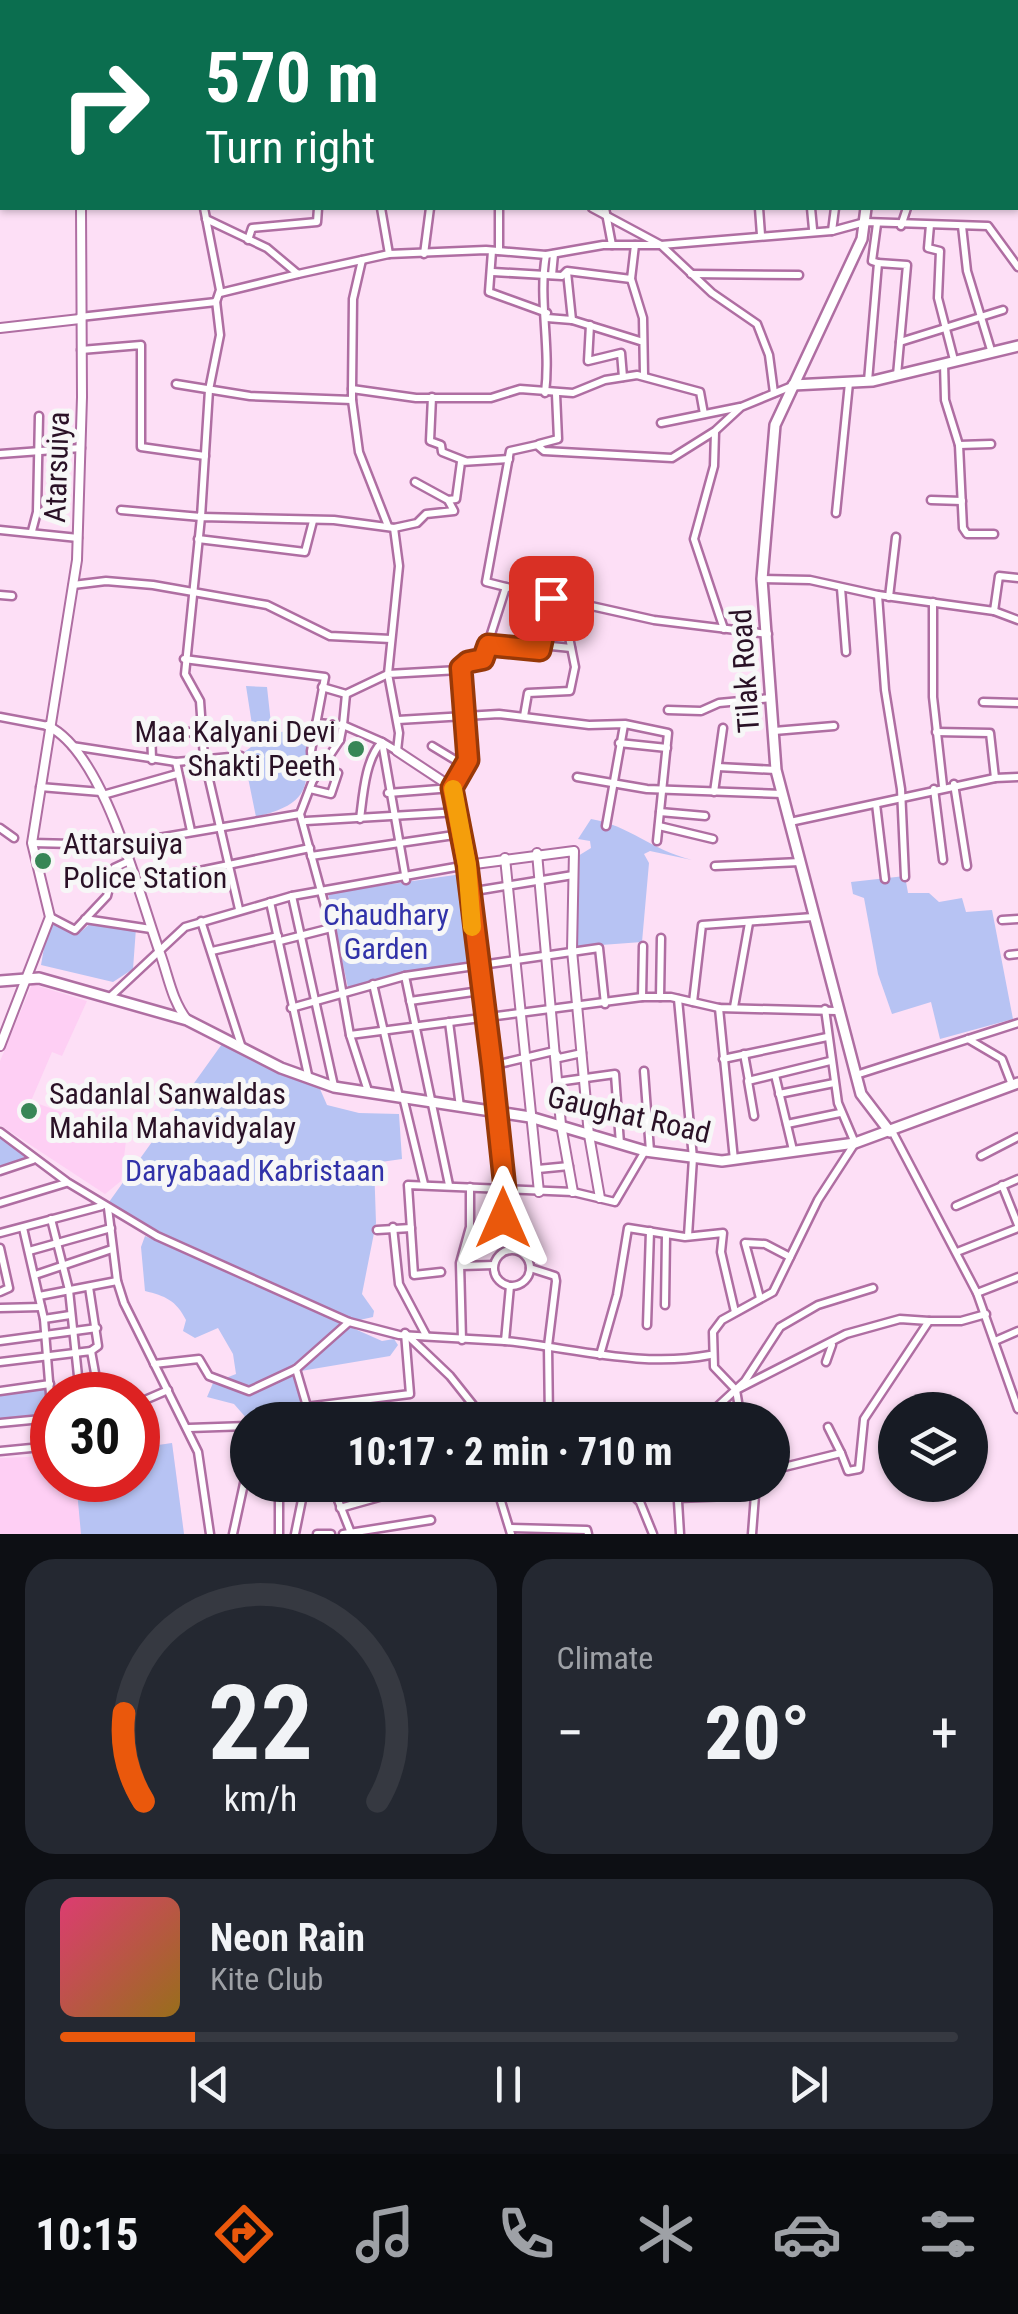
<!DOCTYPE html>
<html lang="en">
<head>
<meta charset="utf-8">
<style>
	body { margin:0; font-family:"Roboto Condensed",sans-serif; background:#242831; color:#f1f3f6; height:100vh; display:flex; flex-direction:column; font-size:38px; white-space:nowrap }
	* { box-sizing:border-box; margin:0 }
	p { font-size:32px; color:#9ea1a6 }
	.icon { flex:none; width:55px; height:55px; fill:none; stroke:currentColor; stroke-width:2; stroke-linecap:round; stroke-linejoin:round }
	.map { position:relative; height:1534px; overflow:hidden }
	.sheet { display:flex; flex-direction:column; gap:25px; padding:25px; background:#0d0f14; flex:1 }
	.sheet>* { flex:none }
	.guide { position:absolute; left:0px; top:0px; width:1020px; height:210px; box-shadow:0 2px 8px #0004; background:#0b6e4f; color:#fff; overflow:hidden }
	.controls { position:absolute; left:878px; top:1392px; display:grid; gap:20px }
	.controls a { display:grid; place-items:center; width:110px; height:110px; border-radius:50%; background:#171b24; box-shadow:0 2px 8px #0004; font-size:50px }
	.speed { position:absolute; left:30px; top:1372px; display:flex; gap:20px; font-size:50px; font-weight:700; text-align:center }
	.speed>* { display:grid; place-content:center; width:130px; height:130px; border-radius:50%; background:#171b24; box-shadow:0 2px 8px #0004; line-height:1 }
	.speed .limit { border:15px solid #d22; background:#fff; color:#111 }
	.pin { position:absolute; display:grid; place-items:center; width:85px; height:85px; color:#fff; margin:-42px; border-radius:20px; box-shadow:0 5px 15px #0006 }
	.me { position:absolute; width:110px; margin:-55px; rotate:0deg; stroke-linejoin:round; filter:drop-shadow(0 0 8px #0008) }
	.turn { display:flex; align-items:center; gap:35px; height:210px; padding:0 40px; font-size:45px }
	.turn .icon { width:130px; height:130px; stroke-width:2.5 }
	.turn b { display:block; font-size:70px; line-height:85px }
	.big { font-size:75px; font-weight:800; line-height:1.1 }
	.sheet .card { flex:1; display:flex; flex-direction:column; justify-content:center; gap:15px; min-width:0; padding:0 35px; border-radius:30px; background:#242831 }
	.sheet .dial { align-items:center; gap:0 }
	.dial svg { height:260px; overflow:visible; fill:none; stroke:#363941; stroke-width:7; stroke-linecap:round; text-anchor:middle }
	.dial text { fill:#f1f3f6; stroke:none }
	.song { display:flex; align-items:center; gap:30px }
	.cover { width:120px; height:120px; border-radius:15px; background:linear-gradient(135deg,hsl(340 70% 55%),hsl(40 70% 35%)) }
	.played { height:10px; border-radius:5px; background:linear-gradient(90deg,#ea580c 15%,#363941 15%) }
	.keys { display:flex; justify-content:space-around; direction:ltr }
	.heat { display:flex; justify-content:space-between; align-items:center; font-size:55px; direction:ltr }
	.sheet .tiles { flex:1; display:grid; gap:25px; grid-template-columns:1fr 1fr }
	.card:last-child { grid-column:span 2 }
	.trip { position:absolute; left:230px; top:1402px; width:560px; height:100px; border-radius:50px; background:#171b24; box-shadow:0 2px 8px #0004; font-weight:800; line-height:100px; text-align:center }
	.menu { display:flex; height:160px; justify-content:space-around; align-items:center; background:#090b0e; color:#9ea1a6 }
	.menu .icon { width:70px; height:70px }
	.menu .on { color:#ea580c }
	.menu b { font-size:45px; color:#f1f3f6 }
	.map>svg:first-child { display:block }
	.built { fill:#fecff4 }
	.green { fill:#b7c3f3 }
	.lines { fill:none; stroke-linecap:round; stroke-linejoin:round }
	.minor-casing { stroke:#af6ea2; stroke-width:11 }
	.tertiary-casing { stroke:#af6ea2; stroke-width:12 }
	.secondary-casing { stroke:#af6ea2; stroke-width:14 }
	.primary-casing { stroke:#af6ea2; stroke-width:15 }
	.minor { stroke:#fff; stroke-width:6 }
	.tertiary { stroke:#fff; stroke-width:8 }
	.secondary { stroke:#fff; stroke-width:9 }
	.primary { stroke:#fff; stroke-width:10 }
	.route-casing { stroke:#983908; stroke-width:25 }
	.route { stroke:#ea580c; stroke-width:18 }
	.slow { stroke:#f59e0b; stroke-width:18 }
	.poi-dot { fill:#378656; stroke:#f7f7f7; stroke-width:4 }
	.labels { text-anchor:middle; stroke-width:10; stroke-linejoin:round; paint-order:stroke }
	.street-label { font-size:30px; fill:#2a1126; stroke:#f7f7f7 }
	.poi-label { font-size:30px; fill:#2a1126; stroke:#f7f7f7; text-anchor:start }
	.park-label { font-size:30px; fill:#3132a9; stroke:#f7f7f7 }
</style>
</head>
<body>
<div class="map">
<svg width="1018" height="1534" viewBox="0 0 1018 1534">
	<rect width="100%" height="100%" fill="#fddff6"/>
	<g class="built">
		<polygon points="32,984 87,1001 62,1056 52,1052 31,1101 107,1129 126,1141 121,1181 105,1194 0,1125 0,1061"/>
		<polygon points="172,1443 184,1534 0,1534 0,1458 52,1456 52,1480 138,1480 138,1448"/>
	</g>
	<g class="green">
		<path d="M246 686 267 687 272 733 306 729C307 784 316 802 256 817L243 753 255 744Z"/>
		<path d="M591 819C631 826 649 849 692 860L650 851 644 854 649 863 642 942 574 947 578 856 591 848 590 841 578 839Z"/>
		<polygon points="462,874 473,962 348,988 328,893"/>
		<polygon points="905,876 908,893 929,893 939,902 962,898 966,912 992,910 1013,1019 940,1039 931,1002 892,1014 878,974 864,898 853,894 851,882"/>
		<polygon points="55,922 77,935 92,922 136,928 133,969 113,982 41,965 46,936"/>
		<polygon points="222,1044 320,1089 327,1105 359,1113 399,1114 402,1159 374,1163 376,1223 362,1294 374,1311 373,1317 346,1323 186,1247 109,1202"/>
		<polygon points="0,1137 25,1157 0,1167"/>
		<path d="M145 1236 382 1341 394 1339 398 1345 390 1356 295 1372 306 1420H248L234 1404 207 1397 213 1383 236 1374 233 1354 218 1328 195 1338 183 1331 186 1320C176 1300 165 1296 145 1291L141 1247Z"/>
		<polygon points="47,1387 49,1415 0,1421 0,1392"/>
		<polygon points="172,1443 184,1534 81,1534 76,1480 138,1480 138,1448"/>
	</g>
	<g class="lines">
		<g class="minor-casing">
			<g id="minor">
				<polyline points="61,0 61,2"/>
				<polyline points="401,0 401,2"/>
				<polyline points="556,0 557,2"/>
				<polyline points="800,0 800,2"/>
				<polyline points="180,2 180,0"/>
				<polyline points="275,2 275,0"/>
				<polyline points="332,2 332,0"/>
				<polyline points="364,2 364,0"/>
				<polyline points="695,2 695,0"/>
				<polyline points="1018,18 1018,19"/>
				<polyline points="381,208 389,254"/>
				<polyline points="592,208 661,245 712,293 757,324 769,355 774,393"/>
				<polyline points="605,208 612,245"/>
				<polyline points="759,208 761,235"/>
				<polyline points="811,208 813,229"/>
				<polyline points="206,219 267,248 298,274 389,254 486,250 546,255 603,245 661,245 832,231 865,222 988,226 1018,267"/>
				<polyline points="930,225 928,248 940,251 938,298 954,360"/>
				<polyline points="901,226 907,208"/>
				<polyline points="962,226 967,271 991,350"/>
				<polyline points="832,231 835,208"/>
				<polyline points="248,240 252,228 317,222 318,208"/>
				<polyline points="492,251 489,292 547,313"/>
				<polyline points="499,251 499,208"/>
				<polyline points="424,254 430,208"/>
				<polyline points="878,263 907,265 897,375"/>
				<polyline points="493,272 562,276 567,271 631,279 635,245"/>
				<polyline points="691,274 799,275"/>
				<polyline points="552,275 554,254"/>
				<polyline points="631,279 643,318 644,375"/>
				<polyline points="220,293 298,274"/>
				<polyline points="80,317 216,302 220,290 204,208"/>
				<polyline points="547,318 572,320 567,272"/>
				<polyline points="572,320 640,341"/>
				<polyline points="590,325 588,361 621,353 623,377"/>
				<polyline points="900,342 1003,310"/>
				<polyline points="81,350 141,345 141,447 205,456"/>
				<polyline points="944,364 945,400 959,445 991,444"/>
				<polyline points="868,381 878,263 872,261 877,224"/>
				<polyline points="176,384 250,396 352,400 352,389 416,398 491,398 520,389 573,393 605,380 637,375 700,392 704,414"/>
				<polyline points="352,389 353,299 362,260"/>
				<path d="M545 393C551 346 538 300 546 255"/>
				<polyline points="432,397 430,441 441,445 442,452 465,461"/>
				<polyline points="352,400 359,452 388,526"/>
				<polyline points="661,423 740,407"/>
				<polyline points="715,432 714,466 694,539 724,629"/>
				<polyline points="539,444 558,439 556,394"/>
				<polyline points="959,445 963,528 967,534 994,534"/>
				<polyline points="0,454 81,448"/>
				<polyline points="448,500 456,499 461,462 509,459"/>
				<polyline points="931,500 962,501"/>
				<polyline points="121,510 201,517 209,390 220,335 216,301"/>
				<polyline points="836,513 849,383"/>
				<polyline points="0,530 78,538"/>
				<polyline points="32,531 37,512 39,416"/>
				<polyline points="198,539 305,552 313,521"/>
				<polyline points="762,579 810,580 878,595 994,611 999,576 1018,578"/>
				<polyline points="73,585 106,581 153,585 267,605 330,636 391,639"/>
				<polyline points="506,587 486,582 510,451 537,445 544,451 672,458 715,431 741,407 792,386"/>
				<polyline points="841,588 846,652"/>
				<polyline points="0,595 12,596"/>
				<polyline points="878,595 885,690 901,789 905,877"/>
				<polyline points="889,597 896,537"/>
				<polyline points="933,602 933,697 943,786"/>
				<polyline points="994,611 1018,620"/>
				<polyline points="489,645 540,650 551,598"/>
				<polyline points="541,645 571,648"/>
				<polyline points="184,659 325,677 311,751 313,780 300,814 331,928 350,1035 368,1091"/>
				<polyline points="322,687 346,694 388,674 399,566 394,528"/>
				<polyline points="983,702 1018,703"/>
				<polyline points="668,710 701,711 719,703 771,698"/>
				<polyline points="524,716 528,693 570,691 575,667 569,637 578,601"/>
				<polyline points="0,717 48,726"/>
				<polyline points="398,720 499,714 589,725 625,724 668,733 657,841"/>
				<polyline points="316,723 343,725 346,694"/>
				<polyline points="774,731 834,726"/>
				<polyline points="936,732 990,733 995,778 1018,777"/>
				<polyline points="315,738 340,740"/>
				<polyline points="619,743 667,748"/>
				<polyline points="72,746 176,762 241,756"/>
				<polyline points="432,746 465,766"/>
				<polyline points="152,760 151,726 201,734"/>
				<polyline points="176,762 191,831"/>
				<polyline points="718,767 776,770"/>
				<polyline points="577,777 647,789 782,794"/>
				<path d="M314 779 340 740 343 725 382 742C365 759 363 796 360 819"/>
				<polyline points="954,784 967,866"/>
				<polyline points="40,787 101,792"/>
				<polyline points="310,789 331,794 338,773 323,769"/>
				<polyline points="934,789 943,860"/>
				<polyline points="714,792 723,728"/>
				<polyline points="388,793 452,788 468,760 461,669"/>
				<polyline points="103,795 177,774"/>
				<polyline points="876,804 885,879"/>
				<polyline points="660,812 705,816"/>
				<polyline points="306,821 459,812"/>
				<polyline points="790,822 995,778"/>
				<polyline points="606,826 624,725"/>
				<polyline points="659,826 713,839"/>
				<polyline points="0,828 14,838"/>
				<polyline points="32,843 117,845 300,814"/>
				<polyline points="311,856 461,834"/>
				<polyline points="715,866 800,862"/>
				<polyline points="406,880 382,742 397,751 399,733 388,674 459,670 468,661 483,659 506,587 654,620 768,634"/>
				<polyline points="137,884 310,848"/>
				<polyline points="469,892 573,875"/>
				<polyline points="292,896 334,1086"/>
				<polyline points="270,902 308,1075"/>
				<polyline points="239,909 204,758 200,701 185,674 201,517 334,520 394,528 417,523 426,514 454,511 448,500 415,482"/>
				<polyline points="50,917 75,930 107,896 114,868 129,861"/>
				<polyline points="85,919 151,929"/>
				<polyline points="1002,920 1018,919"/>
				<polyline points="201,921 242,1048"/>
				<polyline points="280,941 331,928"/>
				<polyline points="212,951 278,936"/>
				<polyline points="1009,955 1018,954"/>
				<polyline points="405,976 449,1185"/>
				<polyline points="373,984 399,1097"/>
				<polyline points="642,997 643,946"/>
				<polyline points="660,997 661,938"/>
				<polyline points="109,998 185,927 292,896 467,865"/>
				<polyline points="678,999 693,1158 688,1236"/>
				<polyline points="410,1001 480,991"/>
				<polyline points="693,1002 702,925 813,917"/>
				<polyline points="734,1007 749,923"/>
				<polyline points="291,1008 405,976 599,948 605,1004"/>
				<polyline points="719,1008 734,1160"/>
				<polyline points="449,1022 460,1107"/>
				<polyline points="350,1035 642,997 671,997 719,1008 836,1011"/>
				<polyline points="968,1039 1002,1059 1012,1085"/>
				<polyline points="744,1054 749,1081"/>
				<polyline points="723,1059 827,1037"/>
				<polyline points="491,1066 554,1051 559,1058 582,1053"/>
				<polyline points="644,1071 650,1151"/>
				<polyline points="775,1075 793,1150"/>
				<polyline points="856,1075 1018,1023"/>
				<polyline points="557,1082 615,1074 620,1144"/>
				<polyline points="779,1094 834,1083"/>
				<polyline points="404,1101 424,1184"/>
				<path d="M495 1112C501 1158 500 1205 510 1250"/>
				<polyline points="754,1116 748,1081 830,1061"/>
				<polyline points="787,1124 840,1113"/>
				<polyline points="892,1131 977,1293 1018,1409"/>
				<polyline points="0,1132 67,1182 157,1236 349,1322 399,1335 505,1341 510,1286"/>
				<polyline points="981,1156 1018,1137"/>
				<polyline points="538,1169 569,1166"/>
				<polyline points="0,1171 33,1160"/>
				<polyline points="1002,1185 1018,1225"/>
				<polyline points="0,1203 66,1183"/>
				<polyline points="956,1206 1018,1179"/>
				<polyline points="108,1208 117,1281 124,1303 198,1452 210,1534"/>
				<polyline points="51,1219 69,1290 80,1395"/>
				<polyline points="393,1227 399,1284 426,1335"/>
				<polyline points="23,1228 44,1319 52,1419"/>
				<polyline points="377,1230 411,1228"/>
				<polyline points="0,1233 102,1206"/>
				<polyline points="0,1248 9,1288 0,1292"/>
				<circle cx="512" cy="1268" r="18"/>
				<polyline points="29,1251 111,1228"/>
				<polyline points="957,1252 1018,1228"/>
				<polyline points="461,1266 494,1265"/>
				<polyline points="530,1268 555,1276 556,1281 548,1346 549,1420"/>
				<polyline points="441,1272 414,1275 408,1185 573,1192 615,1202 645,1151"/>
				<polyline points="35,1275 112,1249"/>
				<polyline points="89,1287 98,1346 91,1351"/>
				<polyline points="977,1293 1018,1277"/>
				<polyline points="39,1296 117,1281"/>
				<polyline points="760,1298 745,1243 765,1244 790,1257"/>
				<polyline points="665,1305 666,1235"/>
				<polyline points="0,1308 41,1307"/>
				<polyline points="44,1319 70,1315"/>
				<polyline points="929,1321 961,1321 986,1314"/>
				<polyline points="647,1325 650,1231"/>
				<polyline points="406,1334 450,1376 485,1420"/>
				<polyline points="462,1340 460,1263 470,1227 470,1187"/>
				<polyline points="0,1341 97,1328"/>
				<path d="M505 1341C574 1348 641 1368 710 1355"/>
				<polyline points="995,1341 1018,1331"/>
				<polyline points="600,1355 617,1295 628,1228 685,1237 723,1233 721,1252 735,1312"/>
				<polyline points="0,1362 91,1351 99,1395"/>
				<polyline points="826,1362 832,1345"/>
				<polyline points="154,1364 199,1359 209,1376 249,1391 296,1369 349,1322"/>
				<polyline points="296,1369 311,1420"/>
				<polyline points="736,1390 846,1334 900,1319 929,1321 864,1419 859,1469 848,1471 841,1453 772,1470"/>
				<polyline points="0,1391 50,1384"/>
				<polyline points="138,1403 168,1390"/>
				<polyline points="306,1407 410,1394 405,1333"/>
				<polyline points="703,1420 745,1381 780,1327 818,1305 873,1288"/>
				<polyline points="741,1420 736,1390 714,1367 713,1332 722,1320 773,1292 818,1200 855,1143 838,1103 825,1009"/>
				<polyline points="0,1423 52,1418"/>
				<polyline points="828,1427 841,1453"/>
				<polyline points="189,1428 248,1426"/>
				<polyline points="0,1451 52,1446"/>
				<polyline points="279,1485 279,1534"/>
				<polyline points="332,1485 351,1533"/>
				<polyline points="496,1485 511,1534"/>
				<polyline points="623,1485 640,1502 653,1534"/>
				<polyline points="677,1485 680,1534"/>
				<polyline points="678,1498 755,1495 755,1485"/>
				<polyline points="340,1508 397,1492"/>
				<polyline points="511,1528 587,1530 588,1534"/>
				<polyline points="233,1534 248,1465"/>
				<polyline points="295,1534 305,1485"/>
				<polyline points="317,1534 331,1534"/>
				<polyline points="343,1534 431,1520"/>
				<polyline points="752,1534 755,1495"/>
			</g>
		</g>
		<g class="tertiary-casing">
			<g id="tertiary">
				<polyline points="0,328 80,319"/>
				<path d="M48 726C105 753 140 899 161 956 169 979 172 1000 187 1020"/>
				<polyline points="397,751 456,790 467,865 574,851 572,950 589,1135 600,1198"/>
				<polyline points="537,853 561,1125 573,1192"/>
				<polyline points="505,858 539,1192"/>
				<polyline points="467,865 495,1111"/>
				<polyline points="0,1046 50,917 32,843 77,560 82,397 81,208"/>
			</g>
		</g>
		<g class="secondary-casing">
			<g id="secondary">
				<polyline points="96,0 96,2"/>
				<polyline points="146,0 146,2"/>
				<polyline points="887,0 888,2"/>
				<polyline points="866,208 862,239 775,425 762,579 776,770 861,1094 890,1132"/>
				<polyline points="793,385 873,381 1018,346"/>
				<polyline points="0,981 39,978 187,1020 281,1068 334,1087 530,1117 645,1151 722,1161 855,1143 1018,1083"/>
			</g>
		</g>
		<g class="primary-casing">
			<g id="primary">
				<polyline points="963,2 978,0"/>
				<polyline points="0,164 2,163"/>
			</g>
		</g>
		<use href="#minor" class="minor"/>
		<use href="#tertiary" class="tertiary"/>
		<use href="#secondary" class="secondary"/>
		<use href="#primary" class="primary"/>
	</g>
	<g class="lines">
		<g class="route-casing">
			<polyline id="route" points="503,1218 505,1189 492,1066 467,865 452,788 468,760 461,668 468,662 483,659 488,645 540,650 551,598"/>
		</g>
		<use href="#route" class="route"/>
		<polyline class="slow" points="453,789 467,865 472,927"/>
	</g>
	<g class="poi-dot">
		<circle cx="356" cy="749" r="10"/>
		<circle cx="43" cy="861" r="10"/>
		<circle cx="29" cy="1111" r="10"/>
	</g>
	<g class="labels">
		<g class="street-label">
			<text transform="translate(57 467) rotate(-88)" y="10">Atarsuiya</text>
			<text transform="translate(745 671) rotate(-94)" y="10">Tilak Road</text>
			<text transform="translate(629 1115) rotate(13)" y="10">Gaughat Road</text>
		</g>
		<g class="poi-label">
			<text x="336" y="742" text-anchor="end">Maa Kalyani Devi<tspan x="336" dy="34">Shakti Peeth</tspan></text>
			<text x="63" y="854">Attarsuiya<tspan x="63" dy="34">Police Station</tspan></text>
			<text x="49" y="1104">Sadanlal Sanwaldas<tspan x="49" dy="34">Mahila Mahavidyalay</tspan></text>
		</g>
		<g class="park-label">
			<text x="386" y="925">Chaudhary<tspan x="386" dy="34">Garden</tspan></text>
			<text x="255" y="1181">Daryabaad Kabristaan</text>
		</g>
	</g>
</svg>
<div class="controls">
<a><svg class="icon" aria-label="layers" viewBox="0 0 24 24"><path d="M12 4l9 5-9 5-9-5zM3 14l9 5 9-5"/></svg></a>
</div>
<div class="speed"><div class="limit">30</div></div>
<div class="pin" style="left:551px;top:598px;background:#d93025"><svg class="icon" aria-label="arrive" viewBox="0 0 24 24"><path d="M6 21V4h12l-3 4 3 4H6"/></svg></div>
<svg class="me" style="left:503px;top:1218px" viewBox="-20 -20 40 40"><path d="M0-17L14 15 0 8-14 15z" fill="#ea580c" stroke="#fff" stroke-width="4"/></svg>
<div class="trip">10:17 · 2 min · 710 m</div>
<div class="guide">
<div class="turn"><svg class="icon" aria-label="right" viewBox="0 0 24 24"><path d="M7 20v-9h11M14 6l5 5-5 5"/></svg><div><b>570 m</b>Turn right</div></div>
</div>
</div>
<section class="sheet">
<div class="tiles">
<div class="card dial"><svg viewBox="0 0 100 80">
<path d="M14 69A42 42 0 1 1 86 69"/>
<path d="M14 69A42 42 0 0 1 8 42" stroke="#ea580c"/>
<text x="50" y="56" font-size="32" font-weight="700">22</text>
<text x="50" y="72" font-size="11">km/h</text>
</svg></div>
<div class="card"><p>Climate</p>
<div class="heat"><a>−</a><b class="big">20°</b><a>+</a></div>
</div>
<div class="card">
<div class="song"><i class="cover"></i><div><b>Neon Rain</b><p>Kite Club</p></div></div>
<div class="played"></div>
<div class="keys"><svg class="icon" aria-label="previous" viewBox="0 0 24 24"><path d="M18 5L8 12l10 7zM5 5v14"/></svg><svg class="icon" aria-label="pause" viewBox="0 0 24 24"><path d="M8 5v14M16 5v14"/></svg><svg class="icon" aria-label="next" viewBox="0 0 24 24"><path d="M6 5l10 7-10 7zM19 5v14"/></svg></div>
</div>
</div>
</section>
<nav class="menu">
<b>10:15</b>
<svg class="icon on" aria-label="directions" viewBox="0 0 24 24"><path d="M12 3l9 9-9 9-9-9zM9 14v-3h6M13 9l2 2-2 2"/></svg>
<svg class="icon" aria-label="music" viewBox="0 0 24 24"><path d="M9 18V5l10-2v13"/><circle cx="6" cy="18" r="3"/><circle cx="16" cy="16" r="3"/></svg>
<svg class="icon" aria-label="phone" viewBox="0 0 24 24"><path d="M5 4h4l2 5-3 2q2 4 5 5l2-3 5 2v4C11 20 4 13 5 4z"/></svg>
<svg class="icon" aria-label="climate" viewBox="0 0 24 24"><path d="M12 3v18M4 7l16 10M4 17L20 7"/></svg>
<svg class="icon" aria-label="car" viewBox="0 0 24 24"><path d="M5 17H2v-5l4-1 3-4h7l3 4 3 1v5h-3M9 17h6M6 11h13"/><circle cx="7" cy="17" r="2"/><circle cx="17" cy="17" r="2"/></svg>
<svg class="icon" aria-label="filters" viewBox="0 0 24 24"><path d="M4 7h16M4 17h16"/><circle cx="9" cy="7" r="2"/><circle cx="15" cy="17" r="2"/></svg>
</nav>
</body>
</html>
